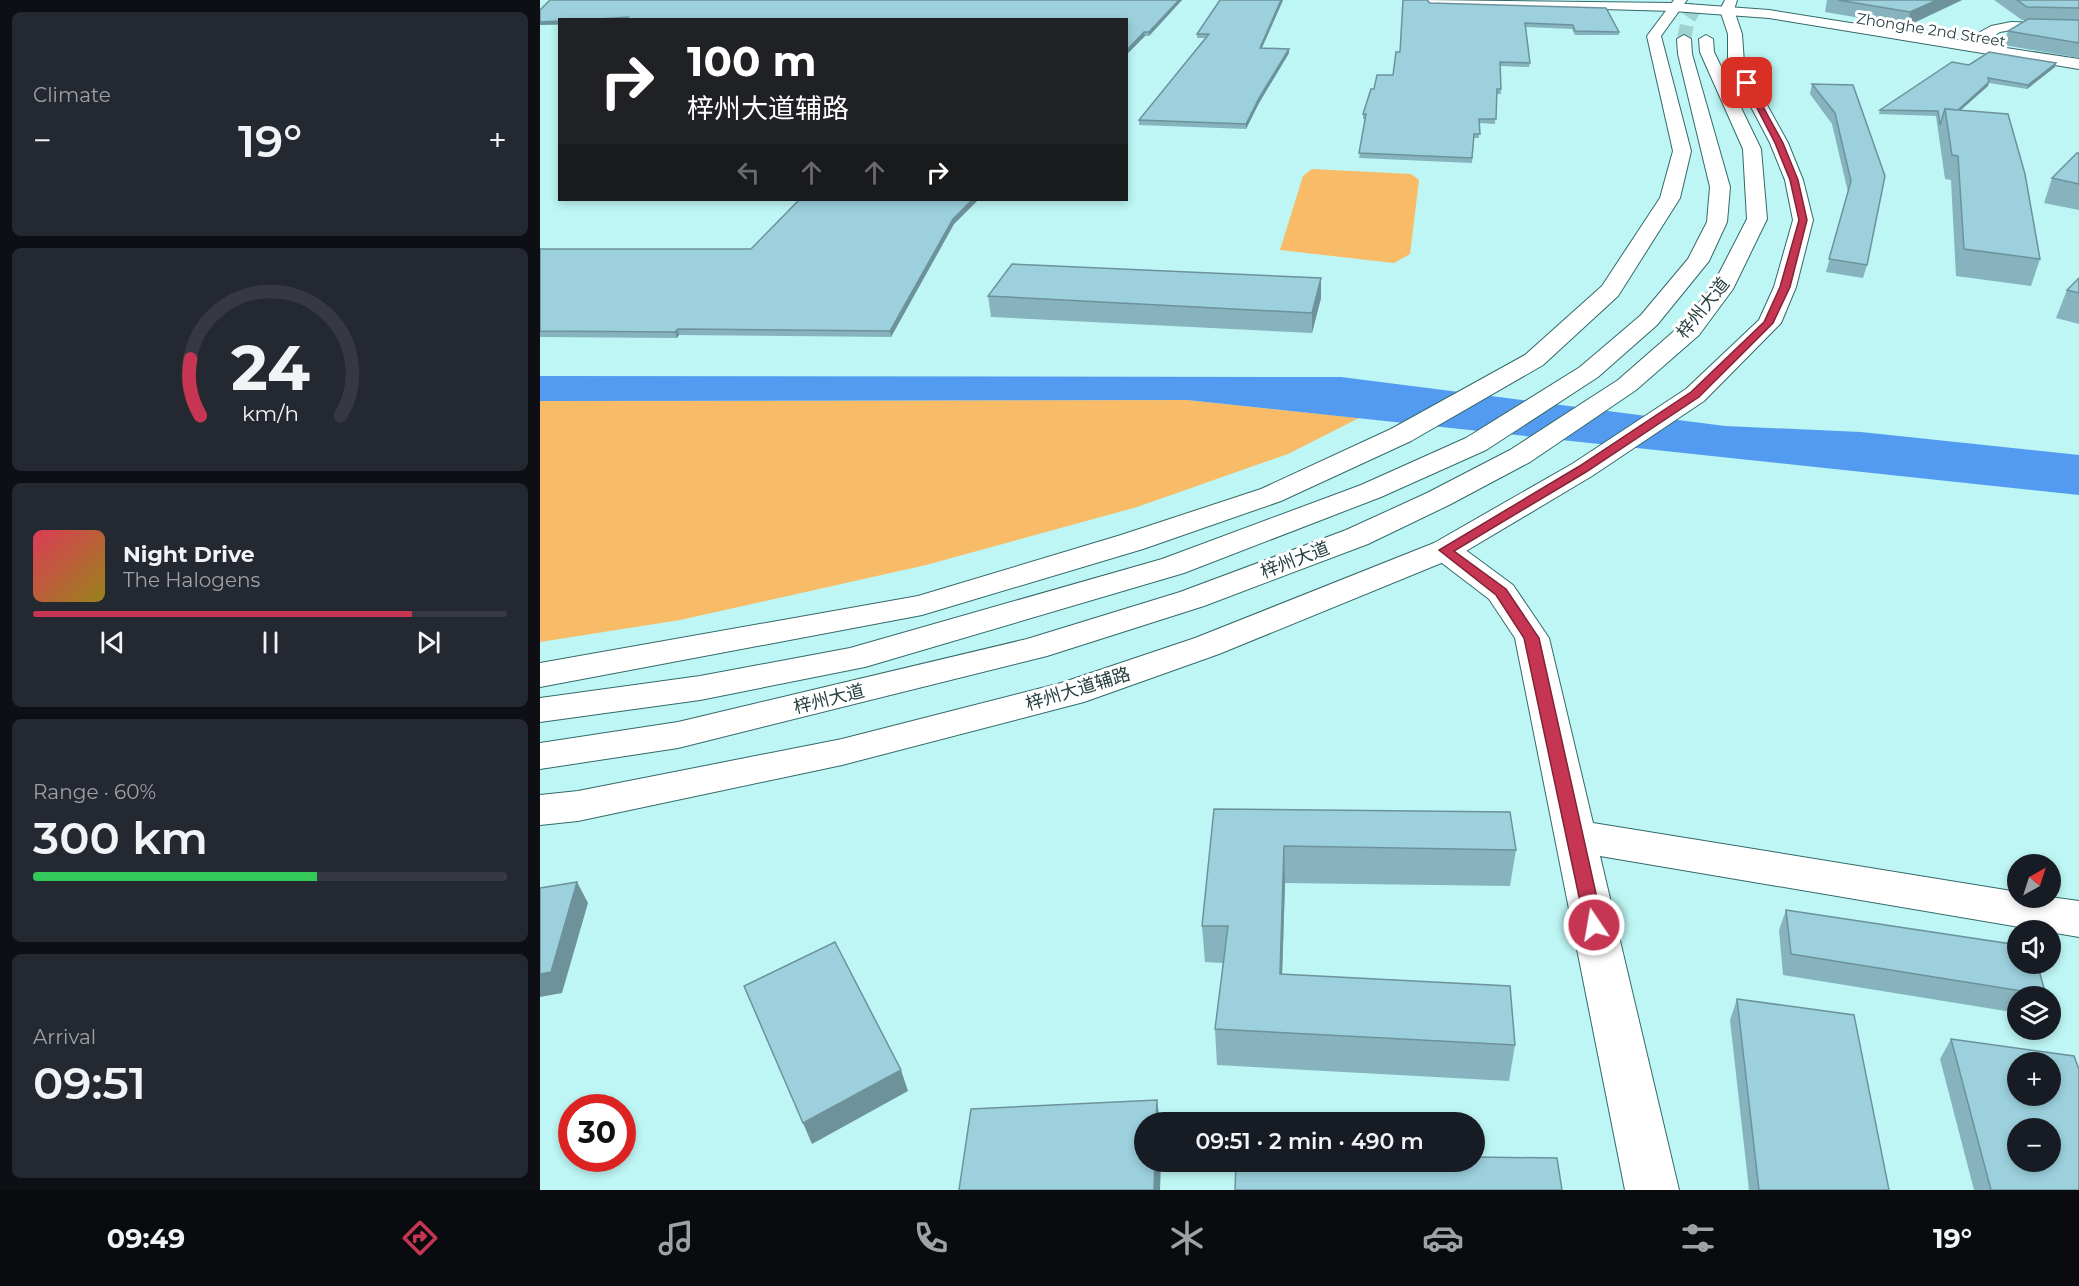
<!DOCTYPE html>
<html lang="en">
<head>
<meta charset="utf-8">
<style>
	body { margin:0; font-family:Montserrat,"Noto Sans SC",sans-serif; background:#242831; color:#f1f3f6; height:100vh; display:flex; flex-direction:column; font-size:22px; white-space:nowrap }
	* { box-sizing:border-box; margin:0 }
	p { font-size:20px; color:#9ea1a6 }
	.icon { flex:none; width:33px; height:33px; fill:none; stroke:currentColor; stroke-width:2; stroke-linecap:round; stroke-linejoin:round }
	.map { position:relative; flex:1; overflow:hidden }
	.sheet { display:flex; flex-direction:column; gap:12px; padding:12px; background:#0d0f14; width:540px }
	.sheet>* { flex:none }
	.hud { position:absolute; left:18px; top:18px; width:570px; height:183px; border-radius:0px; box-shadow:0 3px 9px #0003; background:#202124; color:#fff; overflow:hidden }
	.needle { width:39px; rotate:39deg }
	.tools { position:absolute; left:1467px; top:854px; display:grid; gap:12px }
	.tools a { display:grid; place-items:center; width:54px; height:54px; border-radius:50%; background:#171b24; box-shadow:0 3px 9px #0003; font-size:30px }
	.speed { position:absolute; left:18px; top:1094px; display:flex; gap:12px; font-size:30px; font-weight:700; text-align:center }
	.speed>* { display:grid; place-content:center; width:78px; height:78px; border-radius:50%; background:#171b24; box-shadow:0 3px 9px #0003; line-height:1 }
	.speed .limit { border:9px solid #d22; background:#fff; color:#111 }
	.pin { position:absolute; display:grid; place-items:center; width:51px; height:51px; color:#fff; margin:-26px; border-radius:12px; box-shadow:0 3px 9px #0006 }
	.me { position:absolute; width:66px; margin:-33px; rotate:348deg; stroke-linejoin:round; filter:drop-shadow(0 0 4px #0008) }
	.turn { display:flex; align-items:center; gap:21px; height:126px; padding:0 30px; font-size:27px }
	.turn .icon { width:78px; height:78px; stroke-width:2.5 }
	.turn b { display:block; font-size:42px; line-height:51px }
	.lanes { display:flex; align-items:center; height:57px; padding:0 30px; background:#0003; justify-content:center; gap:30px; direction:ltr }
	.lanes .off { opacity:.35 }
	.big { font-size:45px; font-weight:600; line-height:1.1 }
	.sheet .widget { flex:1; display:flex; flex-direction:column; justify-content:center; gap:9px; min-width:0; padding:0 21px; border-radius:9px; background:#242831 }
	.sheet .dial { align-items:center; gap:0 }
	.dial svg { height:156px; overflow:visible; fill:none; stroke:#363941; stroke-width:7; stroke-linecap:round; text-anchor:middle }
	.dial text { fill:#f1f3f6; stroke:none }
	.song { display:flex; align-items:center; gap:18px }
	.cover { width:72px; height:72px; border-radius:9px; background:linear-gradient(135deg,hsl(350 70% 55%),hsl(50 70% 35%)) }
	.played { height:6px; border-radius:3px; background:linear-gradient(90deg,#c63653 80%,#363941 80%) }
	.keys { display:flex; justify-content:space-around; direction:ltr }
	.heat { display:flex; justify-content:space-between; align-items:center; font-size:33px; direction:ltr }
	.charge { height:9px; border-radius:4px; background:linear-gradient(90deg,#34c759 60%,#363941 0) }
	.trip { position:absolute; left:594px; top:1112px; width:351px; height:60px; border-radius:30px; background:#171b24; box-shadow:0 3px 9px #0003; font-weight:600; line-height:60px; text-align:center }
	.dock { display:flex; height:96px; justify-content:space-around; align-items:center; background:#090b0e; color:#9ea1a6 }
	.dock .icon { width:42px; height:42px }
	.dock .active { color:#c63653 }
	.dock b { font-size:27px; color:#f1f3f6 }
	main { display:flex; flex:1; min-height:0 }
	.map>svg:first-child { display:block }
	.green { fill:#f8bb67 }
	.water { fill:#539bf0 }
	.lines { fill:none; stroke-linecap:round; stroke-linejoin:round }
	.highway-tunnel { stroke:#9fd2d0; stroke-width:14; stroke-dasharray:14 8; stroke-linecap:butt }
	.minor-casing { stroke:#346969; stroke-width:2 }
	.major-casing { stroke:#346969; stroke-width:2 }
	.highway-casing { stroke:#346969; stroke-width:2 }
	.minor { fill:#fff; fill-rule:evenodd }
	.major { fill:#fff; fill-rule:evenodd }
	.highway { fill:#fff; fill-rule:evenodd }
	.wall { fill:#86b3be }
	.shaded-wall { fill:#6d929b }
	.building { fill:#9cd0dd; stroke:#6d929b; stroke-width:1.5; fill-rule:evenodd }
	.route { fill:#c63653; stroke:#812336; stroke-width:1.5 }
	.labels { text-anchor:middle; stroke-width:6; stroke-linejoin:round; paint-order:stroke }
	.far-street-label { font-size:15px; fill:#294040; stroke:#fff }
	.street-label { font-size:18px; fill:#294040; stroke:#fff }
</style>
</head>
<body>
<main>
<section class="sheet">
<div class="widget"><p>Climate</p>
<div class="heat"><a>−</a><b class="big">19°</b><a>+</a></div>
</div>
<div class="widget dial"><svg viewBox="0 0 100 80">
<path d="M14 69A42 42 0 1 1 86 69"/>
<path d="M14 69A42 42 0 0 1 9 40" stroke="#c63653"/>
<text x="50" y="56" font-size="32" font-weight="700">24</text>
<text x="50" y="72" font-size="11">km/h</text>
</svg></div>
<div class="widget">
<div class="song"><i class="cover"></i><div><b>Night Drive</b><p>The Halogens</p></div></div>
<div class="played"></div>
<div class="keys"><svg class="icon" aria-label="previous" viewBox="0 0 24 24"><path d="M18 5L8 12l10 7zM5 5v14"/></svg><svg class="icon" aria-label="pause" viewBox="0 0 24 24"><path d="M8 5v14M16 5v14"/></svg><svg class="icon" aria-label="next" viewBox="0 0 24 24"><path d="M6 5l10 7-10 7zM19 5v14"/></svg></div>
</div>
<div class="widget"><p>Range · 60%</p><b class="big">300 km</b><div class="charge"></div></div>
<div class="widget"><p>Arrival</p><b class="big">09:51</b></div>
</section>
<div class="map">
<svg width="1539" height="1190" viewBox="0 0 1539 1190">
	<rect width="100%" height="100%" fill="#bdf6f4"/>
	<g class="green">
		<polygon points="772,169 871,174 879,180 870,254 854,263 740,250 763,176"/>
		<polygon points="647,400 819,418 748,454 597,507 386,565 140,620 0,642 0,401"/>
	</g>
	<polygon class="water" points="0,376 801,377 1185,426 1321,432 1539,455 1539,495 647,400 0,401"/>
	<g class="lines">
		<polyline class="highway-tunnel" points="1144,39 1148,19 1161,0"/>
		<g class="minor-casing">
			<g id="minor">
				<polygon points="884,0 1133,3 1229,10 1424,41 1451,26 1471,22 1539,24 1539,32 1471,30 1460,32 1440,44 1539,59 1539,69 1229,18 1133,11 890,4"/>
				<polygon points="905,541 916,543 973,585 1009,638 1053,823 1478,892 1478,897 1510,897 1539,901 1539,937 1060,856 1139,1190 1085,1190 975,638 949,599 894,557 889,550 894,543"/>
			</g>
		</g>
		<g class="major-casing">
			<g id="major">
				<polygon points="1134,0 1147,0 1121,36 1151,151 1140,198 1078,296 1003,365 871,441 741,501 603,549 382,615 0,687 0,663 378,596 581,535 721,489 851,429 985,355 1062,286 1120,198 1133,151 1107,36"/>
				<polygon points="1185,0 1197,0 1194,10 1202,34 1204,63 1248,143 1263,180 1273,220 1256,287 1241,323 1164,401 1052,476 916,557 679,654 544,702 302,765 38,821 0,825 0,795 38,791 302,739 521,683 655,638 894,543 1032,464 1146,389 1219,320 1234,287 1253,220 1245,180 1230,143 1188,63 1188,34 1180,10"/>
			</g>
		</g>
		<g class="highway-casing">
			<g id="highway">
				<polygon points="1144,35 1151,39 1152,54 1190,187 1187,222 1169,261 1117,325 1058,377 946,450 841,497 644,573 325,667 160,700 0,722 0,698 160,676 310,648 622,559 821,485 926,438 1040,367 1101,315 1148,259 1167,222 1170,187 1138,54 1137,39"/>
				<polygon points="1166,35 1173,39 1174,52 1221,149 1227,219 1193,289 1159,335 1096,390 990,462 909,505 828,544 664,606 507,656 138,748 0,769 0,743 138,722 487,639 640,592 806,530 887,493 970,450 1078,380 1141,325 1172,287 1207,219 1203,149 1160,52 1159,39"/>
			</g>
		</g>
		<use href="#minor" class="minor"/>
		<use href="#major" class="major"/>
		<use href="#highway" class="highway"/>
	</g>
	<g class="wall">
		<polygon points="642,0 609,36 605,36 586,55 586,20 20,20 20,25 0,25 0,10"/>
		<polygon points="680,0 743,0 722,48 749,53 719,103 706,129 599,125 599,120 665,38 657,38 657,34"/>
		<polygon points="1287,0 1422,0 1367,26 1285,12"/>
		<polygon points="1454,0 1539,0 1539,58 1464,45 1468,31 1485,20 1482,20"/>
		<polygon points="890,3 1079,32 1079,35 1035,35 1032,29 986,27 990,63 989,67 960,66 961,94 956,94 955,124 939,123 939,138 934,138 932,163 819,158 825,119 823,119 823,114 834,89 853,75 860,52"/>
		<polygon points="1516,63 1515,67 1487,89 1449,83 1448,86 1421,110 1500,259 1491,286 1416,276 1411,180 1405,179 1396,116 1339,114 1340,110 1429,65"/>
		<polygon points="1272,84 1313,85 1327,265 1323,278 1286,272 1308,192 1292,124 1270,94"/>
		<polygon points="1539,153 1539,210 1504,203 1512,178"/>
		<polygon points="249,200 438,200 414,224 351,337 139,335 137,338 0,337 0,249 211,249 258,200"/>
		<polygon points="781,278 781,298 772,333 451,317 448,296"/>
		<polygon points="1539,278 1539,324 1516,318 1527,290"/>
		<polygon points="674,809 976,850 970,886 745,883 742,974 975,1045 969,1081 677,1065 675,1029 683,963 665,962 662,926"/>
		<polygon points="1246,910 1506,995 1505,996 1478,996 1478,1013 1243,975 1239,930"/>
		<polygon points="1197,999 1349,1190 1209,1190 1190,1020"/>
		<polygon points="1411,1039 1539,1190 1434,1190 1400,1059"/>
	</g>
	<g class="shaded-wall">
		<polygon points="639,0 642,0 609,36 609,32"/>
		<polygon points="741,0 743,0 720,52 720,48"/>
		<polygon points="1397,0 1422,0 1367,26 1370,12"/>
		<polygon points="88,17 88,20 45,20"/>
		<polygon points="20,21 20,24 0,25 0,22"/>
		<polygon points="604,32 605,36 586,55 586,51"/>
		<polygon points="749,49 749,53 719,103 706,129 706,124 719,98"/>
		<polygon points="1516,63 1515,67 1487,89 1488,85"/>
		<polygon points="1449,82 1448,86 1407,122 1407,119"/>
		<polygon points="432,200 438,200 414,224 351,337 350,331 413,219"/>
		<polygon points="781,278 781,298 772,333 772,313"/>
		<polygon points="138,329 139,335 137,338 135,332"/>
		<polygon points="744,846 745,883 741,1010 740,974"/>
		<polygon points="37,882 48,903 22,993 0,997 0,974"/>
		<polygon points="361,1070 368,1091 272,1144 263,1123"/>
		<polygon points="617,1100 620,1122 616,1122"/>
		<polygon points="615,1161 621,1161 620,1190 614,1190"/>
	</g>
	<g class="building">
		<polygon points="10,0 639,0 609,32 604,32 586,51 586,20 86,20 88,17 45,20 20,20 20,21 0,22 0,10"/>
		<polygon points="680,0 741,0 720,48 749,49 719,98 706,124 599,120 669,34 657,34"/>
		<polygon points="863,0 887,0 890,3 1066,8 1079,32 1035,31 1033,25 985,23 990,63 960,62 961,89 957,89 956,119 939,119 940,134 934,134 932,158 819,153 826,114 823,114 831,89 834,89 837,75 853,75 856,52 860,52"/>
		<polygon points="1298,0 1397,0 1370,12"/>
		<polygon points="1477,0 1539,0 1539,8 1487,7"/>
		<polygon points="1488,19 1539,20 1539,43 1468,31"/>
		<polygon points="1449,52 1516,63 1488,85 1448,78 1449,82 1418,110 1405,109 1400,125 1398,111 1340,110 1412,62 1429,65"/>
		<polygon points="1272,84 1313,85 1345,176 1327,265 1289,259 1311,181 1295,113"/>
		<polygon points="1405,109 1468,114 1485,174 1500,259 1424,249 1418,156 1412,155"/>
		<polygon points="1537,153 1539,153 1539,184 1512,178"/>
		<polygon points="259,200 432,200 413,219 350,331 138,329 135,332 0,331 0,249 211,249"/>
		<polygon points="472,264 781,278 772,313 448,296"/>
		<polygon points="1539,278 1539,293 1527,290"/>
		<polygon points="674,809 970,812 976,850 744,846 740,974 970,986 975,1045 675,1029 688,926 662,926"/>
		<polygon points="37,882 11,972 0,974 0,888"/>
		<polygon points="1246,910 1478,945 1478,963 1497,963 1506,995 1251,954"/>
		<polygon points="295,942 361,1070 263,1123 204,986"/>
		<polygon points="1197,999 1314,1015 1349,1190 1219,1190"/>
		<path d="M1411 1039 1534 1056 1539 1069V1190H1451ZM1478 1062H1510V1095H1478ZM1478 1128H1510V1161H1478Z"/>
		<polygon points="617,1100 616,1122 604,1122 604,1161 615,1161 614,1190 419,1190 431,1109"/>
		<polygon points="934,1157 1017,1158 1022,1190 695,1190 696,1161 934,1161"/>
	</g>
	<polygon class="route" points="1207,81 1210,83 1243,143 1258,180 1267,220 1250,287 1233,323 1159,397 1046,472 914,551 966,589 999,638 1063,925 1061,930 1054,932 1048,930 1045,925 984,638 956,595 899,550 1038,467 1151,392 1224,322 1240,287 1259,220 1250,180 1235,143 1204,83"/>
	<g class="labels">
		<g class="far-street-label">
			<text transform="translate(1391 30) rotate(9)" y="5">Zhonghe 2nd Street</text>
		</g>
		<g class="street-label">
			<text transform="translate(1163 308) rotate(-51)" y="6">梓州大道</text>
			<text transform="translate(755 560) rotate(-21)" y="6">梓州大道</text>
			<text transform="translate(538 689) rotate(-17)" y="6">梓州大道辅路</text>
			<text transform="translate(289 699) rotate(-14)" y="6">梓州大道</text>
		</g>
	</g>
</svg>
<div class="tools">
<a><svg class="needle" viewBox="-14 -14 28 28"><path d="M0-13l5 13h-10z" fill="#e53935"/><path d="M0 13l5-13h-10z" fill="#9ea1a6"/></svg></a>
<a><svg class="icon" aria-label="sound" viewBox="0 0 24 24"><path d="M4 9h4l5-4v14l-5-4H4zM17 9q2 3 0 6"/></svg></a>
<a><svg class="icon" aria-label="layers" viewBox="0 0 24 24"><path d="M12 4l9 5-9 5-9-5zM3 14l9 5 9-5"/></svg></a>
<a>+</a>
<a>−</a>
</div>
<div class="speed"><div class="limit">30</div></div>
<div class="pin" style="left:1207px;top:83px;background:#d93025"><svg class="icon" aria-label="arrive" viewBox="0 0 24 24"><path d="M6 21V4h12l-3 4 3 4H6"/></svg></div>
<svg class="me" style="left:1054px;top:925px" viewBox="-20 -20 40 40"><circle r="17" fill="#c63653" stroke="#fff" stroke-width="3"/><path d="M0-11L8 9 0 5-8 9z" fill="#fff"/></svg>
<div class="trip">09:51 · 2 min · 490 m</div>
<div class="hud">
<div class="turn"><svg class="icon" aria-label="right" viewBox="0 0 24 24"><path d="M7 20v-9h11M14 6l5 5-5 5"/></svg><div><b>100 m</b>梓州大道辅路</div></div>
<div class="lanes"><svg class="icon off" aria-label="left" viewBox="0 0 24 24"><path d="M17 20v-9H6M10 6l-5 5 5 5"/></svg><svg class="icon off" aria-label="ahead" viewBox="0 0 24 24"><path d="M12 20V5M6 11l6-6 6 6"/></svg><svg class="icon off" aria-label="ahead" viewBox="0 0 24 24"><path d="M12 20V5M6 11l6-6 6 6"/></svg><svg class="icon" aria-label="right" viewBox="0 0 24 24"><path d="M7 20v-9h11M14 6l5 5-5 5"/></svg></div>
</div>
</div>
</main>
<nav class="dock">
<b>09:49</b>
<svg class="icon active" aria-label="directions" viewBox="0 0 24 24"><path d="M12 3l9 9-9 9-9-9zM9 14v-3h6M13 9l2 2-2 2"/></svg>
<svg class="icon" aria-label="music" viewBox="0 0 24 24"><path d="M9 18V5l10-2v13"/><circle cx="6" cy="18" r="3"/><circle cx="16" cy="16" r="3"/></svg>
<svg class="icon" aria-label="phone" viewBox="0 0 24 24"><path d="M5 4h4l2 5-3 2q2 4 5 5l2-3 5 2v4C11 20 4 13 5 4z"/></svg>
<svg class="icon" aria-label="climate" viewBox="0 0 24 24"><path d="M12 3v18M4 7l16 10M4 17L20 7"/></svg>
<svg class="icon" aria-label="car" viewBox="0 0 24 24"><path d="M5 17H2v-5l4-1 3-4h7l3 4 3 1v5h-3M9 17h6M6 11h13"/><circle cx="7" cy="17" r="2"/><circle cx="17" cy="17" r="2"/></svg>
<svg class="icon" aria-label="filters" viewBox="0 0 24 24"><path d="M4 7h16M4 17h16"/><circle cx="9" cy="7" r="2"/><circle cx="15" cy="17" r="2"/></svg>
<b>19°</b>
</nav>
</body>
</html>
